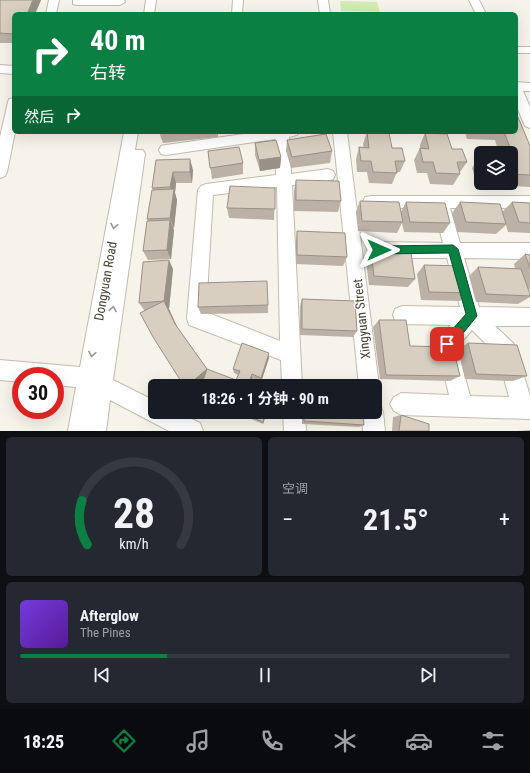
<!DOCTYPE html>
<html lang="zh">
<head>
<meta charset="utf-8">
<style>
	body { margin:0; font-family:"Roboto Condensed","Noto Sans SC",sans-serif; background:#242831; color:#f1f3f6; height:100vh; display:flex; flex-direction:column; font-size:15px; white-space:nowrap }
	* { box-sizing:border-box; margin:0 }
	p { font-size:13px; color:#9ea1a6 }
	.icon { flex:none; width:22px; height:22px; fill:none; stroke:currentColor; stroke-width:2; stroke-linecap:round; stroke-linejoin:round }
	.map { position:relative; height:431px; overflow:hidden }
	.details { display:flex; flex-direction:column; gap:6px; padding:6px; background:#0d0f14; flex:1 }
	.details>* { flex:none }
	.top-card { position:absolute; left:12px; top:12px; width:506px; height:122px; border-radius:6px; box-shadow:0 4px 16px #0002; background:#0b8043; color:#fff; overflow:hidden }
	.fabs { position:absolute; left:474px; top:146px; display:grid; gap:8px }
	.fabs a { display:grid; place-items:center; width:44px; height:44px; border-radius:6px; background:#171b24; box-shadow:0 4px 16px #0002; font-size:20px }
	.speed { position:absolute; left:12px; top:367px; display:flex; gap:8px; font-size:20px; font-weight:700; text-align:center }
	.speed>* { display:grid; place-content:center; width:52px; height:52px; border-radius:50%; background:#171b24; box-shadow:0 4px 16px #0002; line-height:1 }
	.speed .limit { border:6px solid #d22; background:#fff; color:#111 }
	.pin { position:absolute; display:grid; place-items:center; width:34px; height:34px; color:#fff; margin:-17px; border-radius:8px; box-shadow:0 2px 6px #0006 }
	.me { position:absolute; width:44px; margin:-22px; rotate:90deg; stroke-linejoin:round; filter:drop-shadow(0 0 3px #0008) }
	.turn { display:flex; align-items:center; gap:14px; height:84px; padding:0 12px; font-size:18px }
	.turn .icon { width:52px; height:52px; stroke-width:2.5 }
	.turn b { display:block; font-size:28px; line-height:34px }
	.then { display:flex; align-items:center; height:38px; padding:0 12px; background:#0003; gap:8px; font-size:15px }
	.big { font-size:30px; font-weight:700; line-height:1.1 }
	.details .card { flex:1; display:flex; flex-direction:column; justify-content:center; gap:6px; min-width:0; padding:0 14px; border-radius:6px; background:#242831 }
	.details .dial { align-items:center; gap:0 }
	.dial svg { height:104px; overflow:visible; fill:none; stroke:#363941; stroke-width:7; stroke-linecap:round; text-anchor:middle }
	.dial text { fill:#f1f3f6; stroke:none }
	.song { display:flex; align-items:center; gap:12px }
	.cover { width:48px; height:48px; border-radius:6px; background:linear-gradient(135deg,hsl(260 70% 55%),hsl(270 70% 35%)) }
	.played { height:4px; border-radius:2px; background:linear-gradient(90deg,#0b8043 30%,#363941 30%) }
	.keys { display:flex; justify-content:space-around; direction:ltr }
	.heat { display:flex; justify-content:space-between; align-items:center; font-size:22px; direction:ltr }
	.details .tiles { flex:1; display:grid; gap:6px; grid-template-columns:1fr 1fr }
	.card:last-child { grid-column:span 2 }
	.trip { position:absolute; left:148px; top:379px; width:234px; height:40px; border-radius:6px; background:#171b24; box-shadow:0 4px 16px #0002; font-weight:700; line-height:40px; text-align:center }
	.tab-bar { display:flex; height:64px; justify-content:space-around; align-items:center; background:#090b0e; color:#9ea1a6 }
	.tab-bar .icon { width:28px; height:28px }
	.tab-bar .on { color:#0b8043 }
	.tab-bar b { font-size:18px; color:#f1f3f6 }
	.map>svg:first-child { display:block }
	.green { fill:#d3ecb3 }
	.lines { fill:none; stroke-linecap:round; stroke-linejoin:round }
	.minor-casing { stroke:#c3bbad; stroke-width:2 }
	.minor { fill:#fff; fill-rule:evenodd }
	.wall { fill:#bbb2a5 }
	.shaded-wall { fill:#989186 }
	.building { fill:#d9cfc0; stroke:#989186 }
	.oneway { stroke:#9c9892 }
	.route { fill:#0b8043; stroke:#07532c }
	.labels { text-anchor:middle; stroke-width:3; stroke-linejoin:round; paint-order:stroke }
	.street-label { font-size:13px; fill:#4b4438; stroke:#fff }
</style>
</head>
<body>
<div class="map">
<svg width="530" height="431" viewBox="0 0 530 431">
	<rect width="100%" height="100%" fill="#f6f3eb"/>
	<polygon class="green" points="340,1 377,2 380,12 341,11"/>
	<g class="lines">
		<g class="minor-casing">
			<g id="minor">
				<polygon points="49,0 59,0 56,14 46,14"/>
				<polygon points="73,0 124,0 125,2 120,5 77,5 73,4"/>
				<polygon points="146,0 156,0 154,14 144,14"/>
				<polygon points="233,0 243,0 242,14 232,14"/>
				<polygon points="318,0 328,0 330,14 320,14"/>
				<polygon points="469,0 479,0 486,14 476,14"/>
				<rect x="516" y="47" width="14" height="6"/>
				<polygon points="0,65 14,66 14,74 0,73"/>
				<polygon points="516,82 530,83 530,91 523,91 530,107 530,128 525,126 516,105"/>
				<polygon points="14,98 15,132 7,172 5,176 0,178 0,137 8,102 9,99"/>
				<polygon points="124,132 138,132 135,150 143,150 145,154 113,380 155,401 155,412 177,412 200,423 203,431 169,431 110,400 106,431 68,431 76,387 55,385 55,376 21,376 21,382 0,380 0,360 80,367"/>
				<path d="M257 132H299L297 135 289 137 291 174 328 169 333 171 335 175 333 179 328 181 292 185 302 386H282L281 360 189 325 187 318 198 190 201 186 206 184 276 175 275 139 166 155 161 154 159 150 161 146 166 145ZM277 187 280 341 206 312 213 195Z"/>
				<polygon points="333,132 347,132 379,386 375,394 375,386 359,386"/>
				<path d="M371 196H530V208H450L460 243H530V259L464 258 479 307 530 308V326H495L513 343 516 350 530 396V419L401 415 394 411 390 404 394 397 401 393 449 395 437 344 440 337 451 325 402 324 395 321 393 315 395 309 402 306 460 307 447 258H379L373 255 371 250 373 245 379 242 443 243 434 208H371L365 207 363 202 365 197ZM472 330 498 356 509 397 470 396 457 347Z"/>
				<polygon points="375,403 380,404 383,412 385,431 363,431 361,412 375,412"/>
				<polygon points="283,412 305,412 306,431 284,431"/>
			</g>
		</g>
		<use href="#minor" class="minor"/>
	</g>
	<g class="wall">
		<polygon points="0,0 41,0 35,14 14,14 14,43 0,43"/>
		<polygon points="159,132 218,132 218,137 163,143"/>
		<polygon points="231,132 243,132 231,134"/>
		<polygon points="367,132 392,148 405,161 400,172 397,172 392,184 369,183 367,172 357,172 356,159 359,147 364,148 363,144"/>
		<polygon points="465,132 516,132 530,146 530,187 477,184 472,168 480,156 481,156 481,183 511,183 511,153 499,153 495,140 467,139"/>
		<polygon points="425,133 452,149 467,162 460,172 460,174 453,185 430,184 427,173 417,173 414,160 420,148 420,145"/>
		<polygon points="287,140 332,151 330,163 291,168 286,151"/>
		<polygon points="255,143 281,157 280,168 260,171 255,155"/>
		<polygon points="208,151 243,163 243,174 212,179"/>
		<polygon points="156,160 193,170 192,183 176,183 175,193 177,200 174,228 173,228 174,230 171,259 148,260 143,251 148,221 147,219 153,190 152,188"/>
		<polygon points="296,180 341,201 338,212 294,211 294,191"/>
		<polygon points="275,188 274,220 229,218 227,208"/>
		<polygon points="360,201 401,212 406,202 450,223 443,233 404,232 402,223 397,233 358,231 356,212"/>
		<polygon points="460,202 502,212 512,202 530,203 530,233 508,232 506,225 496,234 457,232 452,213"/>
		<polygon points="297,231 347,257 343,266 296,264 296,241"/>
		<polygon points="371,251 415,279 408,287 369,285 366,261"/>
		<polygon points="525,254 530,255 530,289 528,289 530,294 530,297 518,304 476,302 469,276 478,267 515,269 514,264"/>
		<polygon points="424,265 470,293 460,301 421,300 417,274"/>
		<polygon points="173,269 169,309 178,329 207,369 236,380 238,375 234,373 233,369 269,358 261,382 252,379 250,385 203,380 196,386 184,386 145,311 139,303"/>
		<polygon points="302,299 357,331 353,337 300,335 300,306"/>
		<polygon points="268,305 268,313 201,314 198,307"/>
		<polygon points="379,320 410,346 460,376 450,381 380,379 373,327"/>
		<polygon points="468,343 527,376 513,381 465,379 458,349"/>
		<polygon points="234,412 267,412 263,424"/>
		<polygon points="302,412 363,412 364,425 359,427 302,424"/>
		<polygon points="401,415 429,431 392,431 393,417"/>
		<polygon points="530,430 530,431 517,431"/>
	</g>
	<g class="shaded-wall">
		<polygon points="33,0 41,0 35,14 27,14"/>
		<polygon points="281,157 280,168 260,171 259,160"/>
		<polygon points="190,159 193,170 192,183 190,172"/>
		<polygon points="173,172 176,183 175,193 177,200 174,228 170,218 173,195 170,187"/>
		<polygon points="170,220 174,230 171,259 167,250"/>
		<polygon points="169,260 173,269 169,309 179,331 175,324 164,301"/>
		<polygon points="269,353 269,358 261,382 261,378"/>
		<polygon points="207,369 210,374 196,386 187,386"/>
		<polygon points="252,374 252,379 250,386 248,385"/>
		<polygon points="266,412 267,412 263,424 263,422"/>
	</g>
	<g class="building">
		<polygon points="0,0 33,0 27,14 14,14 14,34 0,33"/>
		<polygon points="516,117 518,117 530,146 530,175 511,174 511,158 514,158 504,132 516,132"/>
		<polygon points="367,132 389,133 392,148 402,148 405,161 395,161 397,173 373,172 371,161 361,161 359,147 369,148"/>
		<polygon points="425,133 447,134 452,149 462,149 467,162 457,162 460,174 436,173 433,162 423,162 420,148 429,149"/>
		<polygon points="326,134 332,151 292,157 287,140"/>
		<polygon points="276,140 281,157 259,160 255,143"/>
		<polygon points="239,147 243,163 210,168 208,151"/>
		<polygon points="190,159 190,172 173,172 170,187 152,188 156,160"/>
		<polygon points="296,180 339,181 341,201 296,200"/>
		<polygon points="230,186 275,188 275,209 227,208"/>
		<polygon points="174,189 170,218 147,219 152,190"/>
		<polygon points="360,201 399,202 403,222 362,221"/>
		<polygon points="406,202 445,203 450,223 410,222"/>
		<polygon points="460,202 500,204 506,224 466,222"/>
		<polygon points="512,202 530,203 530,223 519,222"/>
		<polygon points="170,220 167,250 143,251 147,221"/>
		<polygon points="297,231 345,233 347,257 297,255"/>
		<polygon points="371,251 411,253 415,279 374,276"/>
		<polygon points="525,254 530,255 530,268"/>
		<polygon points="169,260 164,301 139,303 143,262"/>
		<polygon points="424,265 463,266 470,293 429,292"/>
		<polygon points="478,267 521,269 530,294 530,296 486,294"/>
		<polygon points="267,281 268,305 198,307 199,283"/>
		<polygon points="302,299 355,301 357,331 302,329"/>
		<polygon points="164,301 175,324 207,369 187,386 184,386 153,337 140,313"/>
		<polygon points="379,320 406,320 410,346 453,347 460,376 386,375"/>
		<polygon points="242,343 269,353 261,378 252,374 248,385 252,386 201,386 207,369 236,380 240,371 233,369"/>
		<polygon points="468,343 517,345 527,376 476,374"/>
		<polygon points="304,383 343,386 304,386"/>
		<polygon points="239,412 266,412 263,422"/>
		<polygon points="304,412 363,412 364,425 304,421"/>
		<polygon points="401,415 429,424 429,431 399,431"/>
	</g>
	<defs><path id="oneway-chevron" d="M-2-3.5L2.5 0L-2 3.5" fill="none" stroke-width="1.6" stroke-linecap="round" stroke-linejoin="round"/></defs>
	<g class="oneway">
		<use href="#oneway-chevron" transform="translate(114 226) rotate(100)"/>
		<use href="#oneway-chevron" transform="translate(113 309) rotate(-81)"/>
		<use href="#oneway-chevron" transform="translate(92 354) rotate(100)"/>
	</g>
	<polygon class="route" points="453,245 458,249 477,316 451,348 447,350 443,348 442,344 443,340 466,314 449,253 379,254 374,250 379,246"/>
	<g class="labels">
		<g class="street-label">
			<text transform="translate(105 281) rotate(-80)" y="5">Dongyuan Road</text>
			<text transform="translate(361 319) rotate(-96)" y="5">Xingyuan Street</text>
		</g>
	</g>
</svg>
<div class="fabs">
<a><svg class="icon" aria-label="layers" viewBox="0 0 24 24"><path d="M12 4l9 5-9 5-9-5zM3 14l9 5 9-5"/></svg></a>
</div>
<div class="speed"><div class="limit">30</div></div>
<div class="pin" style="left:447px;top:344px;background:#d93025"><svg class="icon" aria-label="arrive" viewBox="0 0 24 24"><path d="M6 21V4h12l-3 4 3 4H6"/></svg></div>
<svg class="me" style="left:379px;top:250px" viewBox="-20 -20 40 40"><path d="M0-17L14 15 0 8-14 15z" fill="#0b8043" stroke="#fff" stroke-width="4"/></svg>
<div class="trip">18:26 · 1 分钟 · 90 m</div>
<div class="top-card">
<div class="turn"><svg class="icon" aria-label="right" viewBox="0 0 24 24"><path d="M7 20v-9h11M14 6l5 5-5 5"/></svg><div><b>40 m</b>右转</div></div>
<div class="then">然后<svg class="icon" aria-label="right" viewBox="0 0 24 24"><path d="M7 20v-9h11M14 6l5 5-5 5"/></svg></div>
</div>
</div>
<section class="details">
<div class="tiles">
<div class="card dial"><svg viewBox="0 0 100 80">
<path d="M14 69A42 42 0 1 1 86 69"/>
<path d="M14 69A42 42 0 0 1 10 35" stroke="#0b8043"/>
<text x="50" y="56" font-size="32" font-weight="700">28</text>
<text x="50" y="72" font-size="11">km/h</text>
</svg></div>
<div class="card"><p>空调</p>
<div class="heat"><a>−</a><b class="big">21.5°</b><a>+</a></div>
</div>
<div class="card">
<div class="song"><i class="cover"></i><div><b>Afterglow</b><p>The Pines</p></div></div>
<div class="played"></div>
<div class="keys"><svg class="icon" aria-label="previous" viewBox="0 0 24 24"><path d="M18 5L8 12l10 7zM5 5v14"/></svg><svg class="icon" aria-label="pause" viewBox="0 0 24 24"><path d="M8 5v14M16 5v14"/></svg><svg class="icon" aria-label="next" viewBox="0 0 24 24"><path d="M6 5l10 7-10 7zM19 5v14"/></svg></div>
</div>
</div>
</section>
<nav class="tab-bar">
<b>18:25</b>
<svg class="icon on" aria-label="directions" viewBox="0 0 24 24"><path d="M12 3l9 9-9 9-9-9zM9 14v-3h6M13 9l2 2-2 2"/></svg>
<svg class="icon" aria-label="music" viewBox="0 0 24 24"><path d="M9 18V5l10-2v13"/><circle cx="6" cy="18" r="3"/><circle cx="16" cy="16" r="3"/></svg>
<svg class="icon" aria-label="phone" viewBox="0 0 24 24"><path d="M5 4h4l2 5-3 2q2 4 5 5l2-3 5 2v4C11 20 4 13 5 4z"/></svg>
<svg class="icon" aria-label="climate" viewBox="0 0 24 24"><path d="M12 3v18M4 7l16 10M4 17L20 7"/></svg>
<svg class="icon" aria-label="car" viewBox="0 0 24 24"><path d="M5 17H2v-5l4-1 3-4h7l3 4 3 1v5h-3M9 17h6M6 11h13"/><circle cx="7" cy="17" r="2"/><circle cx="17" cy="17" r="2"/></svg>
<svg class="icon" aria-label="filters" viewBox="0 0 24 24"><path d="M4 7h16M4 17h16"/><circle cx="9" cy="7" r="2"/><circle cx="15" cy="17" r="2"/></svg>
</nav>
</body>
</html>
